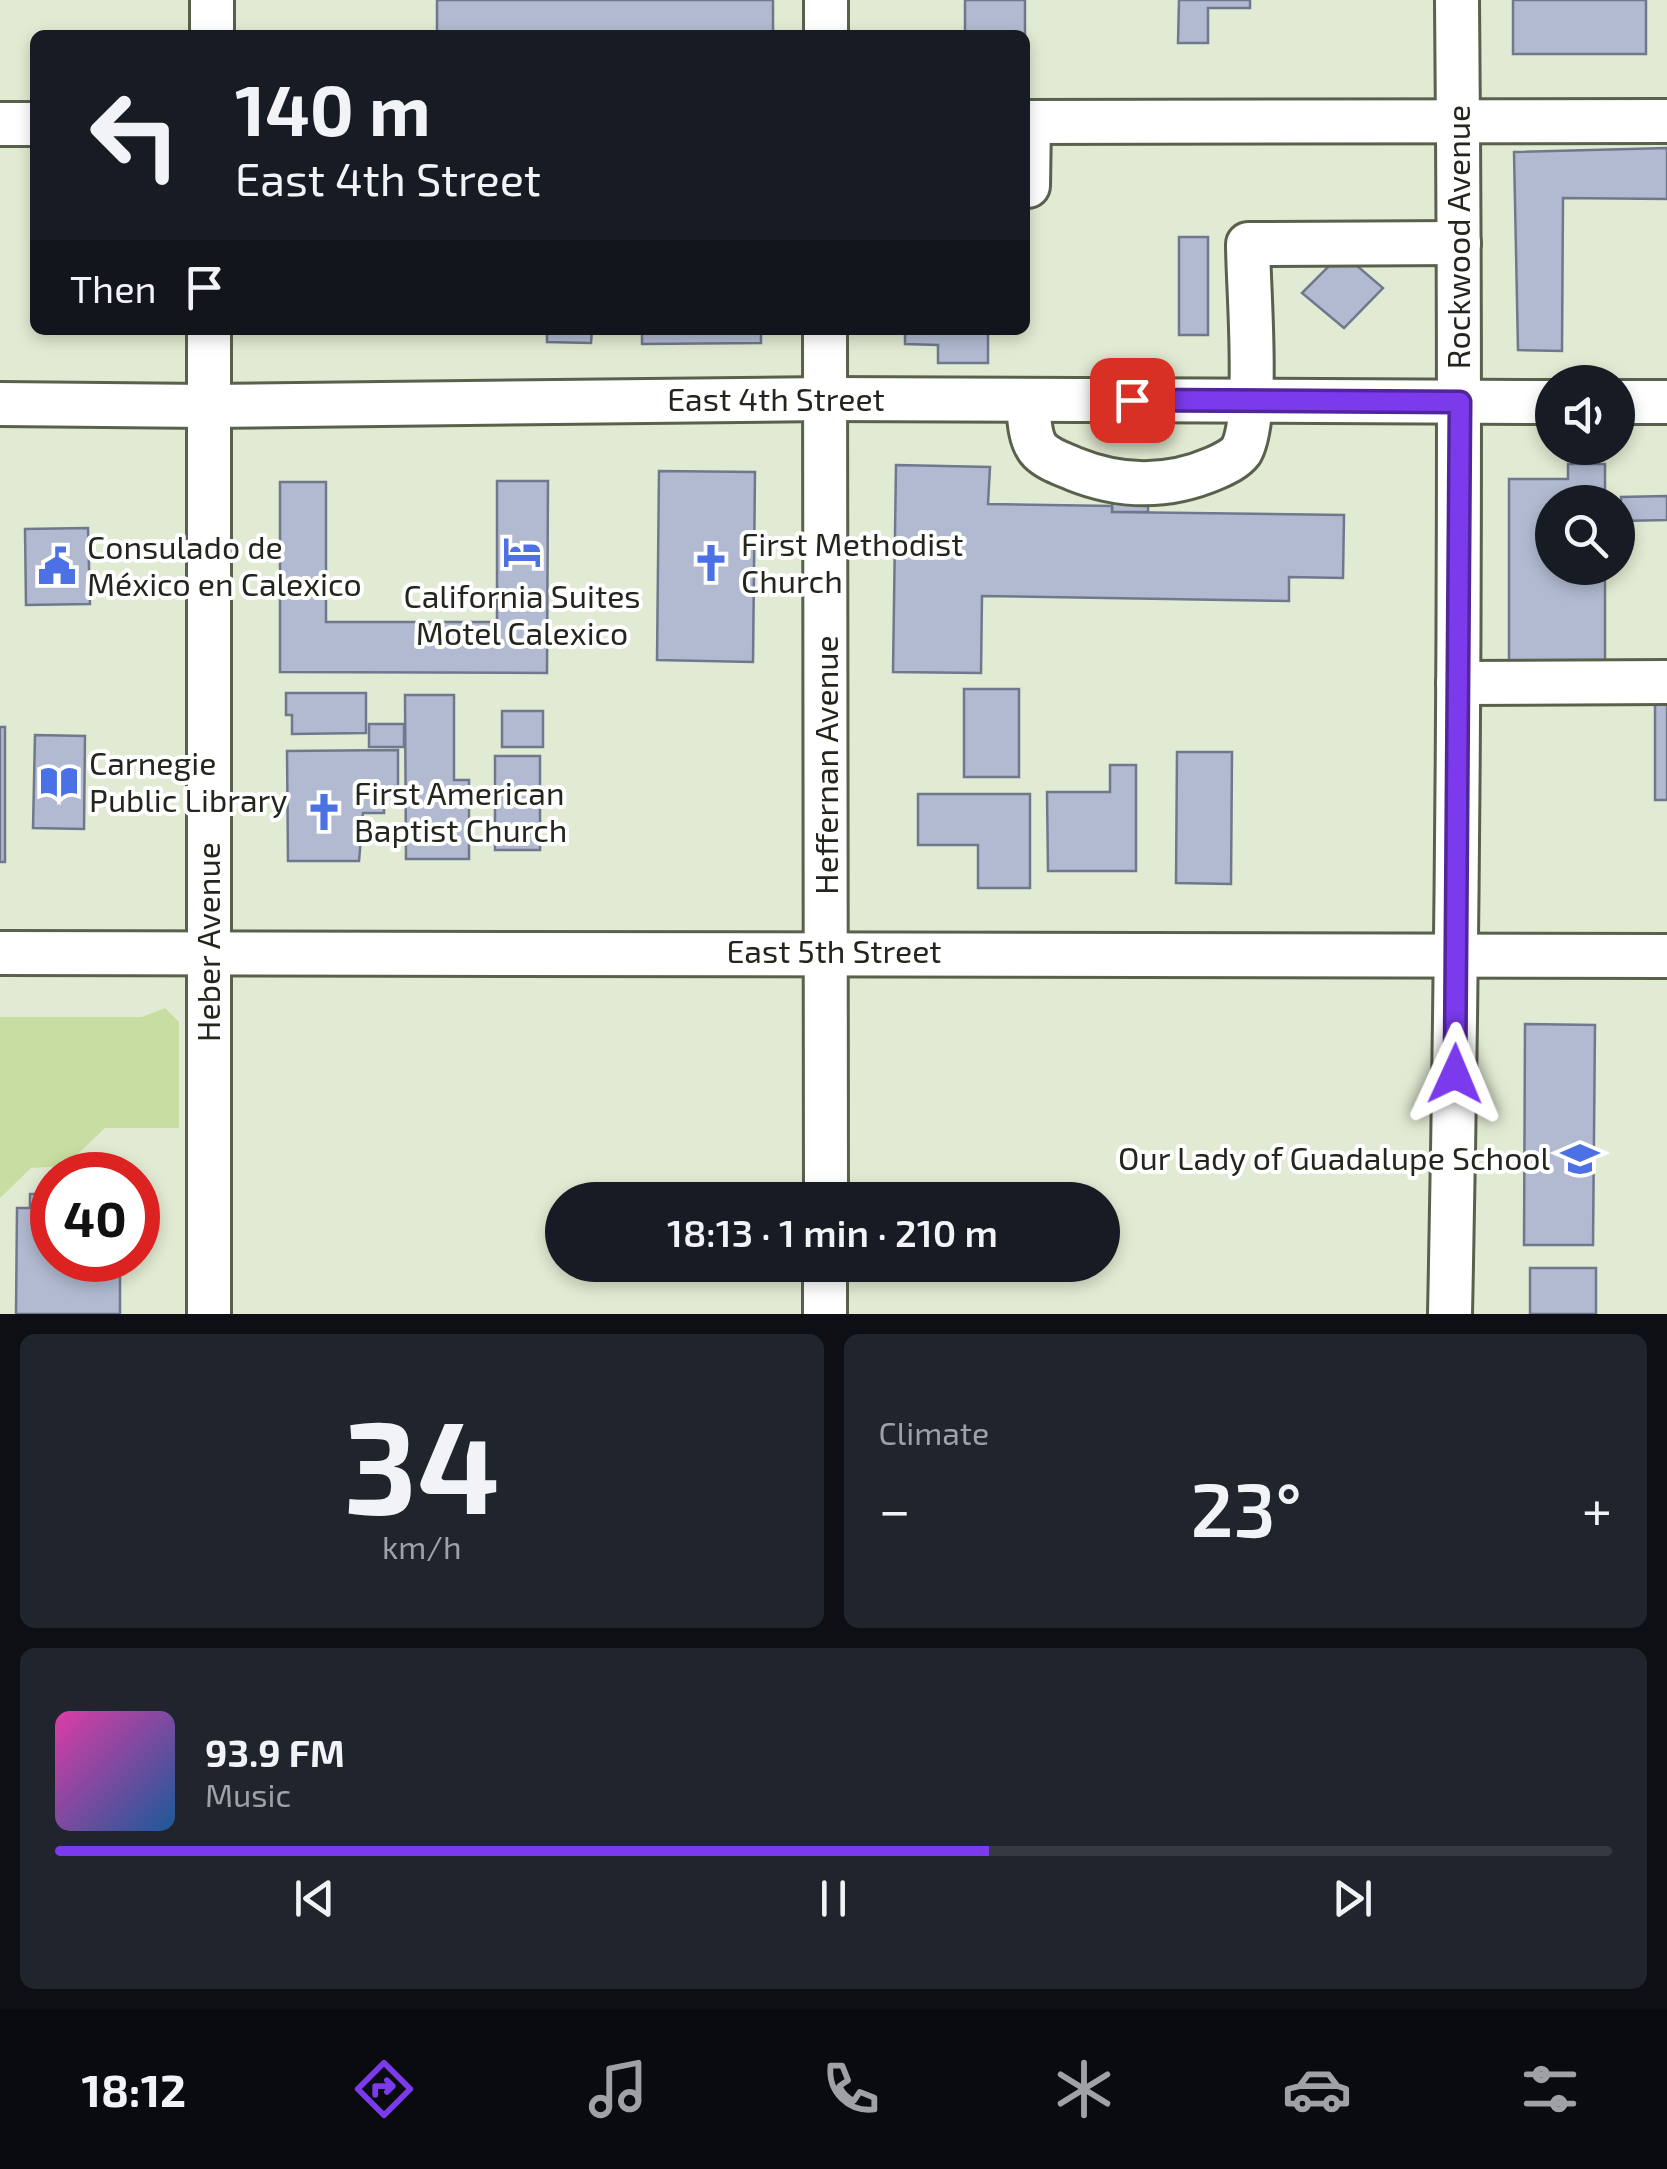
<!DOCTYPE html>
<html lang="en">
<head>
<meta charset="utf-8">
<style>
	body { margin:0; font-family:"Exo 2",sans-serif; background:#20242c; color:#f1f3f6; height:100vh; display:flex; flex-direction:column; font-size:38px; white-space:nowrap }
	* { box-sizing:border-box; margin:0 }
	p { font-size:32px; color:#9ea1a6 }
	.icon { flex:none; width:55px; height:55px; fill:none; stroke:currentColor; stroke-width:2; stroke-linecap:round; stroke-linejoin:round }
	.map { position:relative; height:1314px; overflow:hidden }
	.side { display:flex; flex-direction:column; gap:20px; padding:20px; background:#0d0f14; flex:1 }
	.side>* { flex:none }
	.banner { position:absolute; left:30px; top:30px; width:1000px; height:305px; border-radius:15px; box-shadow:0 5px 15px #0003; background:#171b24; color:#f1f3f6; overflow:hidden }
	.fabs { position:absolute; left:1535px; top:365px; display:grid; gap:20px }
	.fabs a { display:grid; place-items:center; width:100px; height:100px; border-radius:50%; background:#171b24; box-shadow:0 5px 15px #0003; font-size:50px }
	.speed { position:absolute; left:30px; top:1152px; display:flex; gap:20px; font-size:50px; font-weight:700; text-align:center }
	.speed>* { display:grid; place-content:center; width:130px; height:130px; border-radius:50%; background:#171b24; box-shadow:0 5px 15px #0003; line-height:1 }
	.speed .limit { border:15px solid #d22; background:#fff; color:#111 }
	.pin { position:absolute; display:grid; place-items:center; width:85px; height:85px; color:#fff; margin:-42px; border-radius:20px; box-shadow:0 5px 15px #0006 }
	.me { position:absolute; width:110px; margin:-55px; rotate:1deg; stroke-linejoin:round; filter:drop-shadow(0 0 8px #0008) }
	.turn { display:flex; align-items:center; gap:35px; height:210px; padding:0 40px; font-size:45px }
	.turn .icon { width:130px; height:130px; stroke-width:2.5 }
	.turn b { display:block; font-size:70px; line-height:85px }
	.then { display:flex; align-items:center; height:95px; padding:0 40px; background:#0003; gap:20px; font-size:38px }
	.big { font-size:75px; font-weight:600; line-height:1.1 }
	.side .tile { flex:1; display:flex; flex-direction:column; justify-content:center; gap:15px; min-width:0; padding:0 35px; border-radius:15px; background:#20242c }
	.side .dial { align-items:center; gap:0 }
	.dial b { font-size:130px; line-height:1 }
	.song { display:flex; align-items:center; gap:30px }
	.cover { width:120px; height:120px; border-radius:15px; background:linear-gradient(135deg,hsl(320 70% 55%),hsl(210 70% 35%)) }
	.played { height:10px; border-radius:5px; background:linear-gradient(90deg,#7c3aed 60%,#363941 60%) }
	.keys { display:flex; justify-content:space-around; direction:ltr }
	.heat { display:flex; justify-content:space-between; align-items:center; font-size:55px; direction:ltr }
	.side .tiles { flex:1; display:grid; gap:20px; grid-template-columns:1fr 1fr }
	.tile:last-child { grid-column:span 2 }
	.trip { position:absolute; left:545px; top:1182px; width:575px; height:100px; border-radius:50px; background:#171b24; box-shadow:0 5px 15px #0003; font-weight:600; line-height:100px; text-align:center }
	.dock { display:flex; height:160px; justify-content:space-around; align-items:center; background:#090b0e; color:#9ea1a6 }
	.dock .icon { width:70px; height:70px }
	.dock .current { color:#7c3aed }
	.dock b { font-size:45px; color:#f1f3f6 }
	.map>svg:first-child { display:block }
	.green { fill:#c8dda1 }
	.building { fill:#b1bad0; stroke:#6f788c; stroke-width:2.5 }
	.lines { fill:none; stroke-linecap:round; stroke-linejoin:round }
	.minor-casing { stroke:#59614c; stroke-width:48 }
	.minor { stroke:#fff; stroke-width:42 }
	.route-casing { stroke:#51269a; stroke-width:25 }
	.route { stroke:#7c3aed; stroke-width:18 }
	.labels { text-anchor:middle; stroke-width:8; stroke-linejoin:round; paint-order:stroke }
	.street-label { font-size:32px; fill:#23261d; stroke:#fff }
	.poi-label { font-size:32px; fill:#23261d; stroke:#fff; text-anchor:start }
</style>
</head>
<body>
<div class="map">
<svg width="1667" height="1314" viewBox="0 0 1667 1314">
	<rect width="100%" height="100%" fill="#e1ead2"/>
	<polygon class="green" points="165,1008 179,1022 179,1128 105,1128 65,1166 31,1168 0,1198 0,1017 142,1017"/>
	<g class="building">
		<rect x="437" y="0" width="336" height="35"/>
		<rect x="965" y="0" width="60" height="35"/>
		<polygon points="1179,0 1250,0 1250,8 1208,8 1208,43 1178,43"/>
		<rect x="1513" y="0" width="133" height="54"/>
		<polygon points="1667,148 1667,199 1563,198 1562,351 1518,350 1514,152"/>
		<rect x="1179" y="237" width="29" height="98"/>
		<polygon points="1342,253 1383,288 1344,328 1302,293"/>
		<polygon points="547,330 592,330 591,343 547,342"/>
		<polygon points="642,330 761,330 761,343 642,344"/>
		<polygon points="897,330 988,330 988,363 938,363 938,345 905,344 905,333"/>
		<polygon points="1112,463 1149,463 1148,512 1112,512"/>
		<polygon points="1568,464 1605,464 1605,502 1552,502 1552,568 1605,568 1605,667 1509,667 1509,479 1568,479"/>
		<polygon points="896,465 990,467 988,504 1112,506 1112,512 1344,515 1343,578 1289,577 1289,601 982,596 981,673 893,672"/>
		<polygon points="659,471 755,472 753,662 657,660"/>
		<polygon points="497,481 548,481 547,673 280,672 280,482 326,482 326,622 497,622"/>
		<polygon points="1667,496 1667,520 1621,521 1621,497"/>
		<polygon points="88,528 90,604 26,605 25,529"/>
		<rect x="964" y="689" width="55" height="88"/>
		<polygon points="286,693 366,693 366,733 292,734 292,715 286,715"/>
		<polygon points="405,695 454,695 454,780 469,780 469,859 406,859"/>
		<rect x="1655" y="697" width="12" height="103"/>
		<rect x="502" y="711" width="41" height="36"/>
		<rect x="369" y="724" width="35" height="23"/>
		<rect x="0" y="727" width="5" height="135"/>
		<polygon points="35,735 85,736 84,829 33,828"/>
		<polygon points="398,750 398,792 384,792 384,813 363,813 359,861 288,861 287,751"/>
		<polygon points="1177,752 1232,752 1231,884 1176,883"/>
		<rect x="495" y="756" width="45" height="94"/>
		<polygon points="1110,765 1136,765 1136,871 1048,871 1047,792 1110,792"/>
		<polygon points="918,794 1030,794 1030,888 978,888 978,845 918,845"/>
		<polygon points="1525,1024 1595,1025 1593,1245 1524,1245"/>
		<polygon points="30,1194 52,1194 52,1260 120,1260 120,1314 16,1314 17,1208 30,1208"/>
		<rect x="1530" y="1268" width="66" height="46"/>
	</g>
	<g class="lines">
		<g class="minor-casing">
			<g id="minor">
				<polyline points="212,35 212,0"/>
				<polyline points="826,35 826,0"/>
				<polyline points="1025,122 1667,121"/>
				<polyline points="0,124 35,124"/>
				<polyline points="1028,186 1029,122"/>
				<polyline points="209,330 209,1314"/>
				<polyline points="825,330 826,1200"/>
				<path d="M1028 400C1029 415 1029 440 1040 451 1049 460 1063 464 1074 469 1121 488 1169 488 1215 468 1224 464 1235 459 1241 451 1260 419 1248 286 1248 244L1459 243"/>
				<polyline points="1618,402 1667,402"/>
				<polyline points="0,404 208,406 825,399 1552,402"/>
				<polyline points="1458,683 1667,682"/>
				<polyline points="0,953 1667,956"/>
				<polyline points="825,1314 825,1265"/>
				<path d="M1450 1314C1459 876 1461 438 1457 0"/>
			</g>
		</g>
		<use href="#minor" class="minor"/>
	</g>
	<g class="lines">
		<g class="route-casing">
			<polyline id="route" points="1132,400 1460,402 1455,1074"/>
		</g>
		<use href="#route" class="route"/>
	</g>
	<defs>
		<g id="hotel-bare" transform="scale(3)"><path d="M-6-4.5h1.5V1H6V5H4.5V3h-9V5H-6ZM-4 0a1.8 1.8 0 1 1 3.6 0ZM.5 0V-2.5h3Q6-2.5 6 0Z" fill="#4b71e5" stroke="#fff" stroke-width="2.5" paint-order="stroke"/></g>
		<g id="church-bare" transform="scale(3)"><path d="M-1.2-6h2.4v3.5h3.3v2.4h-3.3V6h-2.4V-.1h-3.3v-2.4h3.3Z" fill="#4b71e5" stroke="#fff" stroke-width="2.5" paint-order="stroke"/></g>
		<g id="civic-bare" transform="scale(3)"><path d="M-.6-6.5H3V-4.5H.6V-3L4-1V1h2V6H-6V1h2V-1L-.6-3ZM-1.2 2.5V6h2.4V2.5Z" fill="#4b71e5" stroke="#fff" stroke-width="2.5" paint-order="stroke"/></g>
		<g id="library-bare" transform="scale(3)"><path d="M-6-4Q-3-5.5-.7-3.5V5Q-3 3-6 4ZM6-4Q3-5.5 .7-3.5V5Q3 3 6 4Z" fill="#4b71e5" stroke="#fff" stroke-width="2.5" paint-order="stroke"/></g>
		<g id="school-bare" transform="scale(3)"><path d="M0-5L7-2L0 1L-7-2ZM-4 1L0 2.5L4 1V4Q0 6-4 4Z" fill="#4b71e5" stroke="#fff" stroke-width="2.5" paint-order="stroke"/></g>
	</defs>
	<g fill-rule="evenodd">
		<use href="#hotel-bare" x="522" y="552"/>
		<use href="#church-bare" x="711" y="563"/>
		<use href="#civic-bare" x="57" y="566"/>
		<use href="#library-bare" x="59" y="782"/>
		<use href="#church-bare" x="324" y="812"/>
		<use href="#school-bare" x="1580" y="1159"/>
	</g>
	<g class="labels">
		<g class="street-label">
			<text transform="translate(1459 237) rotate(-90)" y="11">Rockwood Avenue</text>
			<text x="776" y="411">East 4th Street</text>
			<text transform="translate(827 765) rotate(-90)" y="11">Heffernan Avenue</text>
			<text transform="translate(209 942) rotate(-90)" y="11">Heber Avenue</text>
			<text x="834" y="963">East 5th Street</text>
		</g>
		<g class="poi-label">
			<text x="741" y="556">First Methodist<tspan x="741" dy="37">Church</tspan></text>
			<text x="87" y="559">Consulado de<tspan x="87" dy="37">México en Calexico</tspan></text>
			<text x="522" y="608" text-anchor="middle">California Suites<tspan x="522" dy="37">Motel Calexico</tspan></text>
			<text x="89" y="775">Carnegie<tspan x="89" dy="37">Public Library</tspan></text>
			<text x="354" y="805">First American<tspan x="354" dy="37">Baptist Church</tspan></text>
			<text x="1550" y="1170" text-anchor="end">Our Lady of Guadalupe School</text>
		</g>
	</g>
</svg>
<div class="fabs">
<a><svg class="icon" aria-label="sound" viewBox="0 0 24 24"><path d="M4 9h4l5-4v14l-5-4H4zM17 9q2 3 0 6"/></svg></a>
<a><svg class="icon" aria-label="search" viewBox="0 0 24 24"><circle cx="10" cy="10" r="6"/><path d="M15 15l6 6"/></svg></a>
</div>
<div class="speed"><div class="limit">40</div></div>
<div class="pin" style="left:1132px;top:400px;background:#d93025"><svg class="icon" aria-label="arrive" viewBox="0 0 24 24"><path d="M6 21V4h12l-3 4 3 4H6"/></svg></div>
<svg class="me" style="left:1455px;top:1074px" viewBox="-20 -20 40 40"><path d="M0-17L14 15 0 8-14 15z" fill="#7c3aed" stroke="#fff" stroke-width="4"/></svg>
<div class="trip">18:13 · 1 min · 210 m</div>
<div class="banner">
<div class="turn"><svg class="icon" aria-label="left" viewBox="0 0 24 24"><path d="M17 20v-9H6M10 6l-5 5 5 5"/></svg><div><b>140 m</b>East 4th Street</div></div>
<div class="then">Then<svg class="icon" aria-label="arrive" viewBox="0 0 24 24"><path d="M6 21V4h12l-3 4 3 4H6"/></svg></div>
</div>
</div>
<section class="side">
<div class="tiles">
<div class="tile dial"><b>34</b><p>km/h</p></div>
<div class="tile"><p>Climate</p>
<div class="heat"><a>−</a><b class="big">23°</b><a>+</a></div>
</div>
<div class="tile">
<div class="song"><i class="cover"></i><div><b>93.9 FM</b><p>Music</p></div></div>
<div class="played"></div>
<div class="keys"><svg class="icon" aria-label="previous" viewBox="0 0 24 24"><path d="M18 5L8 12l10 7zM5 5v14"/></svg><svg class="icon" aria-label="pause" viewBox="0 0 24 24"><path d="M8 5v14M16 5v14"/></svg><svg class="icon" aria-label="next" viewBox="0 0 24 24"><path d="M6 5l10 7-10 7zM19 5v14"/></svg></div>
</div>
</div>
</section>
<nav class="dock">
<b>18:12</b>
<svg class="icon current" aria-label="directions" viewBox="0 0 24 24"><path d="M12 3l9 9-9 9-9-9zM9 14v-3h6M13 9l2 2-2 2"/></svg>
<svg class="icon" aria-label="music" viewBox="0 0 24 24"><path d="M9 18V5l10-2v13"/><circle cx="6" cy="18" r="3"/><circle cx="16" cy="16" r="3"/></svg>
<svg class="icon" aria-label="phone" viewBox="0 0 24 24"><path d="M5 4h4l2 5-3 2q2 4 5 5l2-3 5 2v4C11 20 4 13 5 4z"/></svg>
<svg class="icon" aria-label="climate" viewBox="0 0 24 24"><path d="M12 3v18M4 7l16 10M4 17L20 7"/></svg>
<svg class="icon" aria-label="car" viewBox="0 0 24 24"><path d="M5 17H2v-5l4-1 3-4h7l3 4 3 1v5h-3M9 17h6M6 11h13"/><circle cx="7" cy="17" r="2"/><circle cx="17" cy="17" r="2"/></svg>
<svg class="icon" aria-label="filters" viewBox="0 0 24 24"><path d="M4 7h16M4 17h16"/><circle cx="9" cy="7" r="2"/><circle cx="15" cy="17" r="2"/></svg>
</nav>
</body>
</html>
